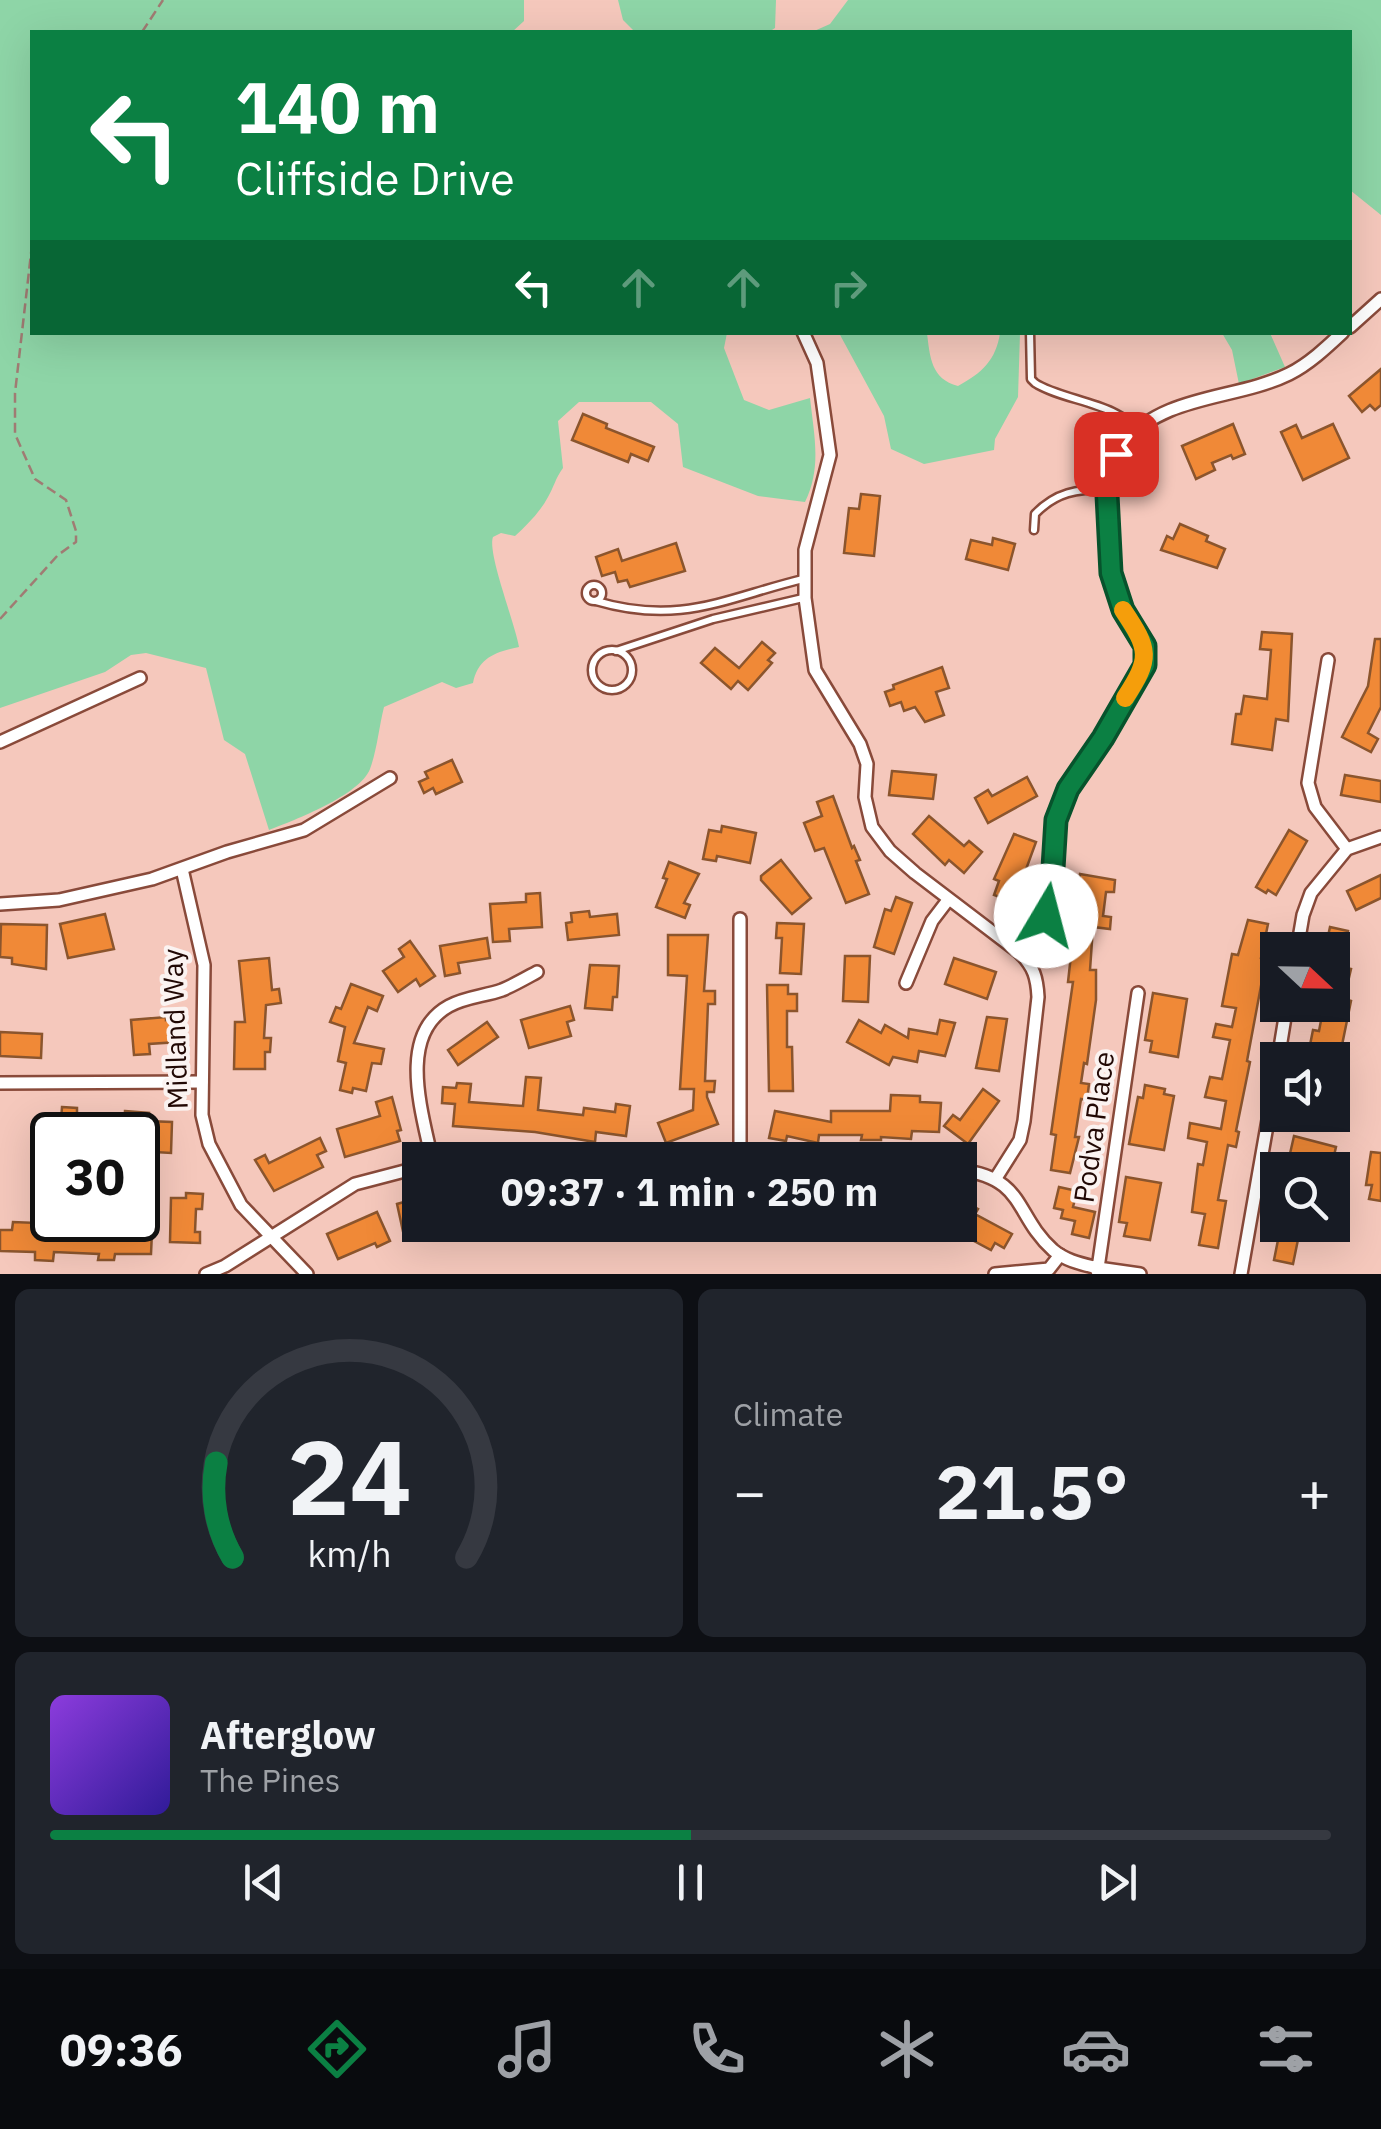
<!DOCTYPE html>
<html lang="en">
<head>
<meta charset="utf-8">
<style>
	body { margin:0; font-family:"IBM Plex Sans",sans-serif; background:#20242c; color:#f1f3f6; height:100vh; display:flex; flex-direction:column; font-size:38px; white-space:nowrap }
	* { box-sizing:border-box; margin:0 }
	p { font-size:32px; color:#9ea1a6 }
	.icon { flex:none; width:55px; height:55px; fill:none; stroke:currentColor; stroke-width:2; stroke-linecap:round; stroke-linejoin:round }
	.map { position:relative; height:1274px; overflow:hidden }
	.sheet { display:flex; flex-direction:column; gap:15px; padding:15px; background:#0d0f14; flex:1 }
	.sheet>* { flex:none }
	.guide { position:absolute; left:30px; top:30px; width:1322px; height:305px; border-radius:0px; box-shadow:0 10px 40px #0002; background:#0b8043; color:#fff; overflow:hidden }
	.needle { width:65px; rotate:112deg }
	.buttons { position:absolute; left:1260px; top:932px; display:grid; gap:20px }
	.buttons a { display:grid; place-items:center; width:90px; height:90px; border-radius:0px; background:#171b24; box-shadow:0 10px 40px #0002; font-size:50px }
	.speed { position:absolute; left:30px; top:1112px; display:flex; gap:20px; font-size:50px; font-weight:700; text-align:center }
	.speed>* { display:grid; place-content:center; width:130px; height:130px; border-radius:50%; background:#171b24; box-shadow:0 10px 40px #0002; line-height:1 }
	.speed .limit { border:5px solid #111; border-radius:15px; background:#fff; color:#111 }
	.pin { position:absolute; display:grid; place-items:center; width:85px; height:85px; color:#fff; margin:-42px; border-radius:20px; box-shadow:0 5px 15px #0006 }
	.me { position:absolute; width:110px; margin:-55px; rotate:8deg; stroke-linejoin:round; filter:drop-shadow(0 0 8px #0008) }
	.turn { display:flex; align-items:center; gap:35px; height:210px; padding:0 40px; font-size:45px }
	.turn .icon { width:130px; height:130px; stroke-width:2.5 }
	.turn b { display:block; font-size:70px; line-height:85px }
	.lanes { display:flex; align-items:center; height:95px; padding:0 40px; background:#0003; justify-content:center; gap:50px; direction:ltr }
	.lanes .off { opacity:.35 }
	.big { font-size:75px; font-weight:700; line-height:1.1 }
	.sheet .tile { flex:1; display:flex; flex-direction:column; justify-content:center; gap:15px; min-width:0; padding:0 35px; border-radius:15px; background:#20242c }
	.sheet .dial { align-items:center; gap:0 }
	.dial svg { height:260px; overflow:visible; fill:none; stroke:#363941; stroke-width:7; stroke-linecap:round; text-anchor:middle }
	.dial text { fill:#f1f3f6; stroke:none }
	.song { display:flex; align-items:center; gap:30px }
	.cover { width:120px; height:120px; border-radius:15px; background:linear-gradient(135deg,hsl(270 70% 55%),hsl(250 70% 35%)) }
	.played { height:10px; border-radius:5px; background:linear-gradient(90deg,#0b8043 50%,#363941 50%) }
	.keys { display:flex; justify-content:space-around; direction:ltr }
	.heat { display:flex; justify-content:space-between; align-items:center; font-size:55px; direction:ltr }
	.sheet .tiles { flex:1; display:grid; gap:15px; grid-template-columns:1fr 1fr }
	.tile:last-child { grid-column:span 2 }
	.trip { position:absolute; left:402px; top:1142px; width:575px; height:100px; border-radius:0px; background:#171b24; box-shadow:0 10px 40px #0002; font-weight:700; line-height:100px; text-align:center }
	.tab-bar { display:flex; height:160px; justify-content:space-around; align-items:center; background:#090b0e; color:#9ea1a6 }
	.tab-bar .icon { width:70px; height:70px }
	.tab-bar .selected { color:#0b8043 }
	.tab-bar b { font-size:45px; color:#f1f3f6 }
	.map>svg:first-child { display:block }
	.green { fill:#8ed5a7 }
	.building { fill:#f08937; stroke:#8b552d; stroke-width:2.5 }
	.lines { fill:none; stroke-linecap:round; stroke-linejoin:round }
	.lane-casing { stroke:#894a3a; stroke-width:11 }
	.street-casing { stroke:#894a3a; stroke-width:16 }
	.path { stroke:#a07b73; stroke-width:2.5; stroke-dasharray:10 5; stroke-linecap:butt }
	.lane { stroke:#fff; stroke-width:6 }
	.street { stroke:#fff; stroke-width:11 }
	.route-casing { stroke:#07532c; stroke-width:25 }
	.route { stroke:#0b8043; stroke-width:18 }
	.slow { stroke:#f59e0b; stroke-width:18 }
	.labels { text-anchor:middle; stroke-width:8; stroke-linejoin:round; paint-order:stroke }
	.street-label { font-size:28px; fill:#210804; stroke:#fbf3f1 }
</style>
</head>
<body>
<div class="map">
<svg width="1381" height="1274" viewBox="0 0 1381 1274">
	<rect width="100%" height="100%" fill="#f5c8bc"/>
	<g class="green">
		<path d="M0 0H524V21L512 32H32V332L727 333 724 348 744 400 769 410 810 398C814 435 822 467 805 502L758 496 683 467 678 424 651 402H579L558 421 563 468C555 479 554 487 548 497 540 512 527 525 515 536L501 533 493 537C487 553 515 623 519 647 495 652 478 658 473 683L456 688 442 682 384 707C379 727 377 750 370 769 360 795 295 820 269 830L245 754 224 740 206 668 146 653 131 655 105 672 0 708Z"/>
		<polygon points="618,0 776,0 775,28 769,32 635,32 623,20"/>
		<polygon points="848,0 1381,0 1381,215 1350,190 1350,32 812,32 830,24"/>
		<path d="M839 333H927C930 357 931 379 958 386 982 373 996 360 1000 333H1020L1018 397 995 439 994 450 924 464 891 449 884 416Z"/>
		<polygon points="1222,333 1270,333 1285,367 1239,384 1232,350"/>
	</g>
	<g class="building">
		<polygon points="1381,369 1381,405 1375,410 1370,405 1362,412 1349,396"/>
		<polygon points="583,414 607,424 606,428 654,447 648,461 631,454 628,462 572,440"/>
		<polygon points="1233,424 1245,454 1233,459 1231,455 1212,463 1215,470 1196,479 1182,446"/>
		<polygon points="1333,424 1349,458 1303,480 1281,432 1296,425 1302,438"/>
		<polygon points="861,494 880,496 874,556 844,553 849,508 859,509"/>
		<polygon points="1180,524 1208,536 1206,541 1225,549 1217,568 1161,550 1167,536 1173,539"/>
		<polygon points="993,538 1015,544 1008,570 966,559 971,540 992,545"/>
		<polygon points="676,543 685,571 630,587 627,580 618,582 615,572 602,576 596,557 618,549 622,561"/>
		<polygon points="1262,632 1292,634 1288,721 1276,719 1272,750 1232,744 1236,714 1241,714 1244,696 1267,699 1271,650 1260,649"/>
		<polygon points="1375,639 1381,639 1381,707 1368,733 1378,739 1371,752 1342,737 1368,686"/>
		<polygon points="762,642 775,653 768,660 772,663 748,690 738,681 731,689 701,663 715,648 739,668"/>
		<polygon points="942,667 949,688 936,692 944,715 925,722 915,707 904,711 901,702 890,706 885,692 894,689 893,685"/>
		<polygon points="452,760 462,782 436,794 433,788 424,793 419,782 428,778 425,772"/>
		<polygon points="892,771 936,775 933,799 889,795"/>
		<polygon points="1345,775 1381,781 1381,802 1341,795"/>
		<polygon points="1027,777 1037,796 988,823 975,798 988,790 992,796"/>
		<polygon points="833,796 852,848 854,846 860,860 856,861 869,894 846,903 824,848 815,851 804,823 822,816 817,802"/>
		<polygon points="929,816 964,846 969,841 982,852 964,873 949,860 945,865 913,834"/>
		<polygon points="722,826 756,833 750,863 717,856 716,861 703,859 709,830 721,832"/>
		<polygon points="1289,830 1307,841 1276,895 1268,890 1266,893 1256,887"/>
		<polygon points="1014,834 1036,842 1014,902 994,895 999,881 994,879"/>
		<polygon points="781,860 811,898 792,914 761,880 761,876"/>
		<polygon points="669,862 699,874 684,903 690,905 685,918 656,907 667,879 663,878"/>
		<polygon points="1080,874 1115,880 1114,892 1106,892 1103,916 1111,917 1110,929 1093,927 1090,970 1096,970 1096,1000 1087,1064 1084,1063 1081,1083 1089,1084 1087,1100 1081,1099 1075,1137 1079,1137 1070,1173 1051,1170 1056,1135 1051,1134 1073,982 1068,982"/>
		<polygon points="1381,875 1381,898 1356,910 1347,891"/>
		<polygon points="540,893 542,927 509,929 510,941 493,942 490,904 526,902 526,894"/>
		<polygon points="896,897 912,903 894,954 874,947 885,909 891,911"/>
		<polygon points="589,911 590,917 617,914 619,935 568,940 566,923 572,922 571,913"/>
		<polygon points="105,914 114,949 68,958 60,924"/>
		<polygon points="1248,920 1268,924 1261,958 1266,959 1247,1061 1250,1062 1236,1131 1239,1132 1236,1147 1228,1145 1218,1200 1226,1201 1218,1248 1199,1245 1205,1214 1192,1212 1198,1164 1203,1165 1207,1142 1188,1138 1190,1123 1221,1129 1226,1101 1205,1097 1210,1077 1222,1079 1230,1040 1213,1037 1216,1024 1232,1027 1236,1008 1222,1006 1232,954 1238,955"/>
		<polygon points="777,923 804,924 801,974 780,973 782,938 776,938"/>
		<polygon points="1,924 47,925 46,969 12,964 12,958 0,957"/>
		<polygon points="1330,927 1348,931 1341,967 1351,969 1344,999 1351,1001 1341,1050 1310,1045 1313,1030 1319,1031 1324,1005 1332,1005 1332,950 1325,950"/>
		<polygon points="668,935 708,935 704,991 715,991 715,1004 708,1004 705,1081 715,1081 714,1092 707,1092 707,1097 718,1124 666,1143 658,1123 693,1110 694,1089 680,1089 687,976 668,975"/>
		<polygon points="487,938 490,958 458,963 460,973 445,976 440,946"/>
		<polygon points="410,941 435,976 420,986 416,979 398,992 383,971 404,957 399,949"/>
		<polygon points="845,956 870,956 868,1002 843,1001"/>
		<polygon points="269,958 272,990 279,989 281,1003 266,1005 264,1038 271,1038 270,1052 265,1052 265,1069 234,1069 235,1022 245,1022 239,961"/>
		<polygon points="954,958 996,972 987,999 945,984"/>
		<polygon points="590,965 619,966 617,997 613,997 612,1010 585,1008"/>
		<polygon points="351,984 383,996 377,1011 368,1007 354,1043 384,1049 381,1064 372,1063 366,1091 353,1088 352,1093 340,1090 346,1063 338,1061 345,1027 330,1022 336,1007 341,1009"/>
		<polygon points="767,985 788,985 788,994 797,994 797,1011 787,1011 787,1047 792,1047 793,1091 769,1091"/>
		<polygon points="1153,993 1187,999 1178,1057 1150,1052 1152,1041 1145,1040"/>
		<polygon points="570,1006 574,1020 567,1022 571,1036 529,1048 521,1020"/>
		<polygon points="166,1017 166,1020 176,1019 178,1042 149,1044 150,1054 134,1055 131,1020"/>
		<polygon points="987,1017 1007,1019 999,1071 976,1068"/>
		<polygon points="859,1020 881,1033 885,1025 908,1038 909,1029 937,1034 940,1020 955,1023 945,1056 919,1051 917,1062 893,1057 889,1065 847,1042"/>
		<polygon points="487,1022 498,1037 458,1065 448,1050"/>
		<polygon points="0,1032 42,1034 41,1058 0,1056"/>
		<polygon points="526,1077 541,1078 538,1110 583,1115 584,1108 615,1112 616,1104 630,1106 626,1136 596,1132 595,1142 535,1132 453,1126 455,1104 442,1103 443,1087 456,1088 457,1083 471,1084 469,1102 523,1106"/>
		<polygon points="1145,1085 1165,1089 1164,1094 1174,1096 1164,1150 1129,1144 1138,1097 1143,1098"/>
		<polygon points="983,1089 999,1101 968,1144 944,1126 953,1115 960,1120"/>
		<polygon points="891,1095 920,1096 920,1102 941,1103 939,1132 912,1131 911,1139 881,1137 881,1140 861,1140 862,1135 819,1135 818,1143 787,1136 786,1141 769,1138 775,1111 831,1122 831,1111 890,1111"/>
		<polygon points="392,1097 401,1130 397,1131 400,1141 345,1157 337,1129 380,1116 376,1102"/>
		<polygon points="62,1107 77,1108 77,1120 105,1122 104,1135 60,1135"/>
		<polygon points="125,1111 149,1113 148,1121 172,1122 171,1153 138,1151 138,1135 124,1135"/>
		<polygon points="1294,1136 1336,1147 1333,1160 1324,1158 1321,1170 1293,1170 1296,1160 1289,1158"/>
		<polygon points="320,1138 326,1151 317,1155 323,1167 274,1191 255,1160 265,1155 269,1163"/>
		<polygon points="1371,1152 1381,1153 1381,1201 1369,1199 1372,1185 1366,1185"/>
		<polygon points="1126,1177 1161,1183 1150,1240 1124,1236 1127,1223 1119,1222"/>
		<polygon points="1059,1187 1077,1191 1073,1207 1095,1212 1089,1238 1072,1234 1075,1221 1061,1218 1063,1210 1054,1208"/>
		<polygon points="186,1193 203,1194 202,1209 196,1209 195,1232 200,1232 200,1243 170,1242 171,1198 186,1198"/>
		<polygon points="411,1200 413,1206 420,1204 420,1232 404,1236 397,1204"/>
		<polygon points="967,1203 978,1209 975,1214 1012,1234 1004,1248 995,1243 991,1250 944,1225 960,1225 960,1216"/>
		<polygon points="377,1212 390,1241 377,1247 375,1243 338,1259 327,1234"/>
		<polygon points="37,1220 87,1220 87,1230 152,1232 151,1254 115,1254 114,1260 98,1260 99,1254 54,1252 53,1261 35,1260 35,1252 0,1251 0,1230 12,1230 13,1222 37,1223"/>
		<polygon points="553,1225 634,1225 633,1240 553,1233"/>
		<polygon points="1281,1225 1301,1225 1293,1264 1274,1260"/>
	</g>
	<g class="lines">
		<g class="lane-casing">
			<g id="lane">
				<path d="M1030 332 1031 379 1035 383C1060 400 1123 404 1135 431"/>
				<path d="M1034 530 1035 514C1056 492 1077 489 1107 489"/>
				<circle cx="594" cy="593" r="8"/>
				<path d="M596 601C681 626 725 598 803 579"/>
				<circle cx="612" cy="670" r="20"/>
				<polyline points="616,651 713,619 803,598"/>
			</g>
		</g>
		<g class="street-casing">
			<g id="street">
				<polyline points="1350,327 1381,299"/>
				<path d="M803 332 817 363 830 455 805 550V598L815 670 860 744 867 764 865 797 872 827 890 851 915 873 1020 953C1034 967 1037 978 1038 997L1024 1121 1020 1140 996 1178"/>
				<polyline points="1328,660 1308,783 1315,807 1347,849"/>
				<polyline points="0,742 140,678"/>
				<polyline points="182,869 204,965 202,1115 209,1144 241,1205 307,1274"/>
				<polyline points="0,904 59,900 152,879 227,852 304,830 390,778"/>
				<polyline points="740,919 740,1160"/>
				<polyline points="1297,950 1303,915 1311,893 1347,849 1381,837"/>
				<path d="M1020 953C1028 941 1041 928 1046 915 1062 875 1046 829 1067 789 1083 759 1147 682 1145 652 1144 634 1128 622 1121 605 1106 566 1096 478 1124 443 1164 394 1236 400 1289 374 1309 364 1327 347 1343 332"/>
				<polyline points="906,983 932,921 948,900"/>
				<polyline points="1278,1060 1287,1005"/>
				<polyline points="0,1083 202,1082"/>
				<path d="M432 1160C423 1115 396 1035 449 1006 465 997 485 996 502 990 514 985 526 978 537 972"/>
				<path d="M960 1170C1026 1178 1014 1215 1053 1250 1066 1261 1082 1264 1098 1268L1138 993"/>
				<polyline points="1097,1271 1098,1268 1140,1274"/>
				<polyline points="206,1274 225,1266 355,1184 420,1167"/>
				<polyline points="995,1274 1049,1269 1060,1255"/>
				<polyline points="1241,1274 1278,1063"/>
			</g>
		</g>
		<g class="path">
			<polyline points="142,32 163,0"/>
			<polyline points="0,619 58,555 76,542 76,531 66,500 35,479 15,434 15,393 32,245"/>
		</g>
		<use href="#lane" class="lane"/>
		<use href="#street" class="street"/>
	</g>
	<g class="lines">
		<g class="route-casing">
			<polyline id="route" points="1046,916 1052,884 1056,820 1068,789 1103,738 1145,665 1145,646 1123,610 1111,573 1107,495 1116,454"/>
		</g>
		<use href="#route" class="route"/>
		<path class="slow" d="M1123 610C1150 650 1151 658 1125 698"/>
	</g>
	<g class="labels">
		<g class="street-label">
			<text transform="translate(175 1029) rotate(-92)" y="10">Midland Way</text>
			<text transform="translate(1094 1127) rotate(-82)" y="10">Podva Place</text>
		</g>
	</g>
</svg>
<div class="buttons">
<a><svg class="needle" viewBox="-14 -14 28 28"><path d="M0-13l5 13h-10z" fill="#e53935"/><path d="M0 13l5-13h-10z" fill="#9ea1a6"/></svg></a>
<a><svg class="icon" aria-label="sound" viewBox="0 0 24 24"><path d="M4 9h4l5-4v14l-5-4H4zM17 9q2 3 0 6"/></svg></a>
<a><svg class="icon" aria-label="search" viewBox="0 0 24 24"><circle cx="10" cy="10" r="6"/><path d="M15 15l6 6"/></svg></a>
</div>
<div class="speed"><div class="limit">30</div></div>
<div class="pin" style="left:1116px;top:454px;background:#d93025"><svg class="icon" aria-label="arrive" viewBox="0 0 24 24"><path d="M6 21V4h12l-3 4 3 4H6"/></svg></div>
<svg class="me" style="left:1046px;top:916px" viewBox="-20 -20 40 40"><circle r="19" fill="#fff"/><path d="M0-13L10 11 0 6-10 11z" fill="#0b8043"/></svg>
<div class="trip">09:37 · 1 min · 250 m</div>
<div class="guide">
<div class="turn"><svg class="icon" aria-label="left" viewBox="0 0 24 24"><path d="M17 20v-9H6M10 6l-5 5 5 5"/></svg><div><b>140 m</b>Cliffside Drive</div></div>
<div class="lanes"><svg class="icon" aria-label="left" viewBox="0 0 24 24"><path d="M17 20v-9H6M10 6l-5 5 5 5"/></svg><svg class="icon off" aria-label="ahead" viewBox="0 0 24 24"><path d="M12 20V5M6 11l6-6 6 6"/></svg><svg class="icon off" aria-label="ahead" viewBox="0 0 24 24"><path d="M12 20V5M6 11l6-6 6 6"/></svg><svg class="icon off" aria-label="right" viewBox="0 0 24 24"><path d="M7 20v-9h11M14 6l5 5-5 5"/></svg></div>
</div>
</div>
<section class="sheet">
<div class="tiles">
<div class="tile dial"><svg viewBox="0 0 100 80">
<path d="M14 69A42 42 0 1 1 86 69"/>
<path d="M14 69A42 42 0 0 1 9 40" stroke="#0b8043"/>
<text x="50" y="56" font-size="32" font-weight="700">24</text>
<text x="50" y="72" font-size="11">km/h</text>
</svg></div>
<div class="tile"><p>Climate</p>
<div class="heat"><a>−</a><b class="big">21.5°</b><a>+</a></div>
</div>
<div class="tile">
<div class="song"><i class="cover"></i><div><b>Afterglow</b><p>The Pines</p></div></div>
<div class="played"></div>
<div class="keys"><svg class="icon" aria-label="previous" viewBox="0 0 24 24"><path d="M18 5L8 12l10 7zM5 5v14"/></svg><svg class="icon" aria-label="pause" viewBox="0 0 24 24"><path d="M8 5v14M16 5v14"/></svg><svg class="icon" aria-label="next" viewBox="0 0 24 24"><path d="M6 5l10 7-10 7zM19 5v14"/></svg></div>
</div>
</div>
</section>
<nav class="tab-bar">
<b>09:36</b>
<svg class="icon selected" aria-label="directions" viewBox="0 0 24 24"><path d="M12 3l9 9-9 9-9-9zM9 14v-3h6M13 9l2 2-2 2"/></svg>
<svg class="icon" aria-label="music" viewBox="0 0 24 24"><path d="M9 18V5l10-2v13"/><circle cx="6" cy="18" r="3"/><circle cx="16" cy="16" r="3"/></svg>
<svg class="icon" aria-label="phone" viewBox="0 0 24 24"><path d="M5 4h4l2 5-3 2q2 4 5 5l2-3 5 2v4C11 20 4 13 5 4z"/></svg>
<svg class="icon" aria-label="climate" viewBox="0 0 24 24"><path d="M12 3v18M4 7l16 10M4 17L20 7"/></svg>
<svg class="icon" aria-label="car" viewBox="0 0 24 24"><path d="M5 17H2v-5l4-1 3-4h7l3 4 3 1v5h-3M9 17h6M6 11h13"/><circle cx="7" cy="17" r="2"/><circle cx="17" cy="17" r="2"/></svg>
<svg class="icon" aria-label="filters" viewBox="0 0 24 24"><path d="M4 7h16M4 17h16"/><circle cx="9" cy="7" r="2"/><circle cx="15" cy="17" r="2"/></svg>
</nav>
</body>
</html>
